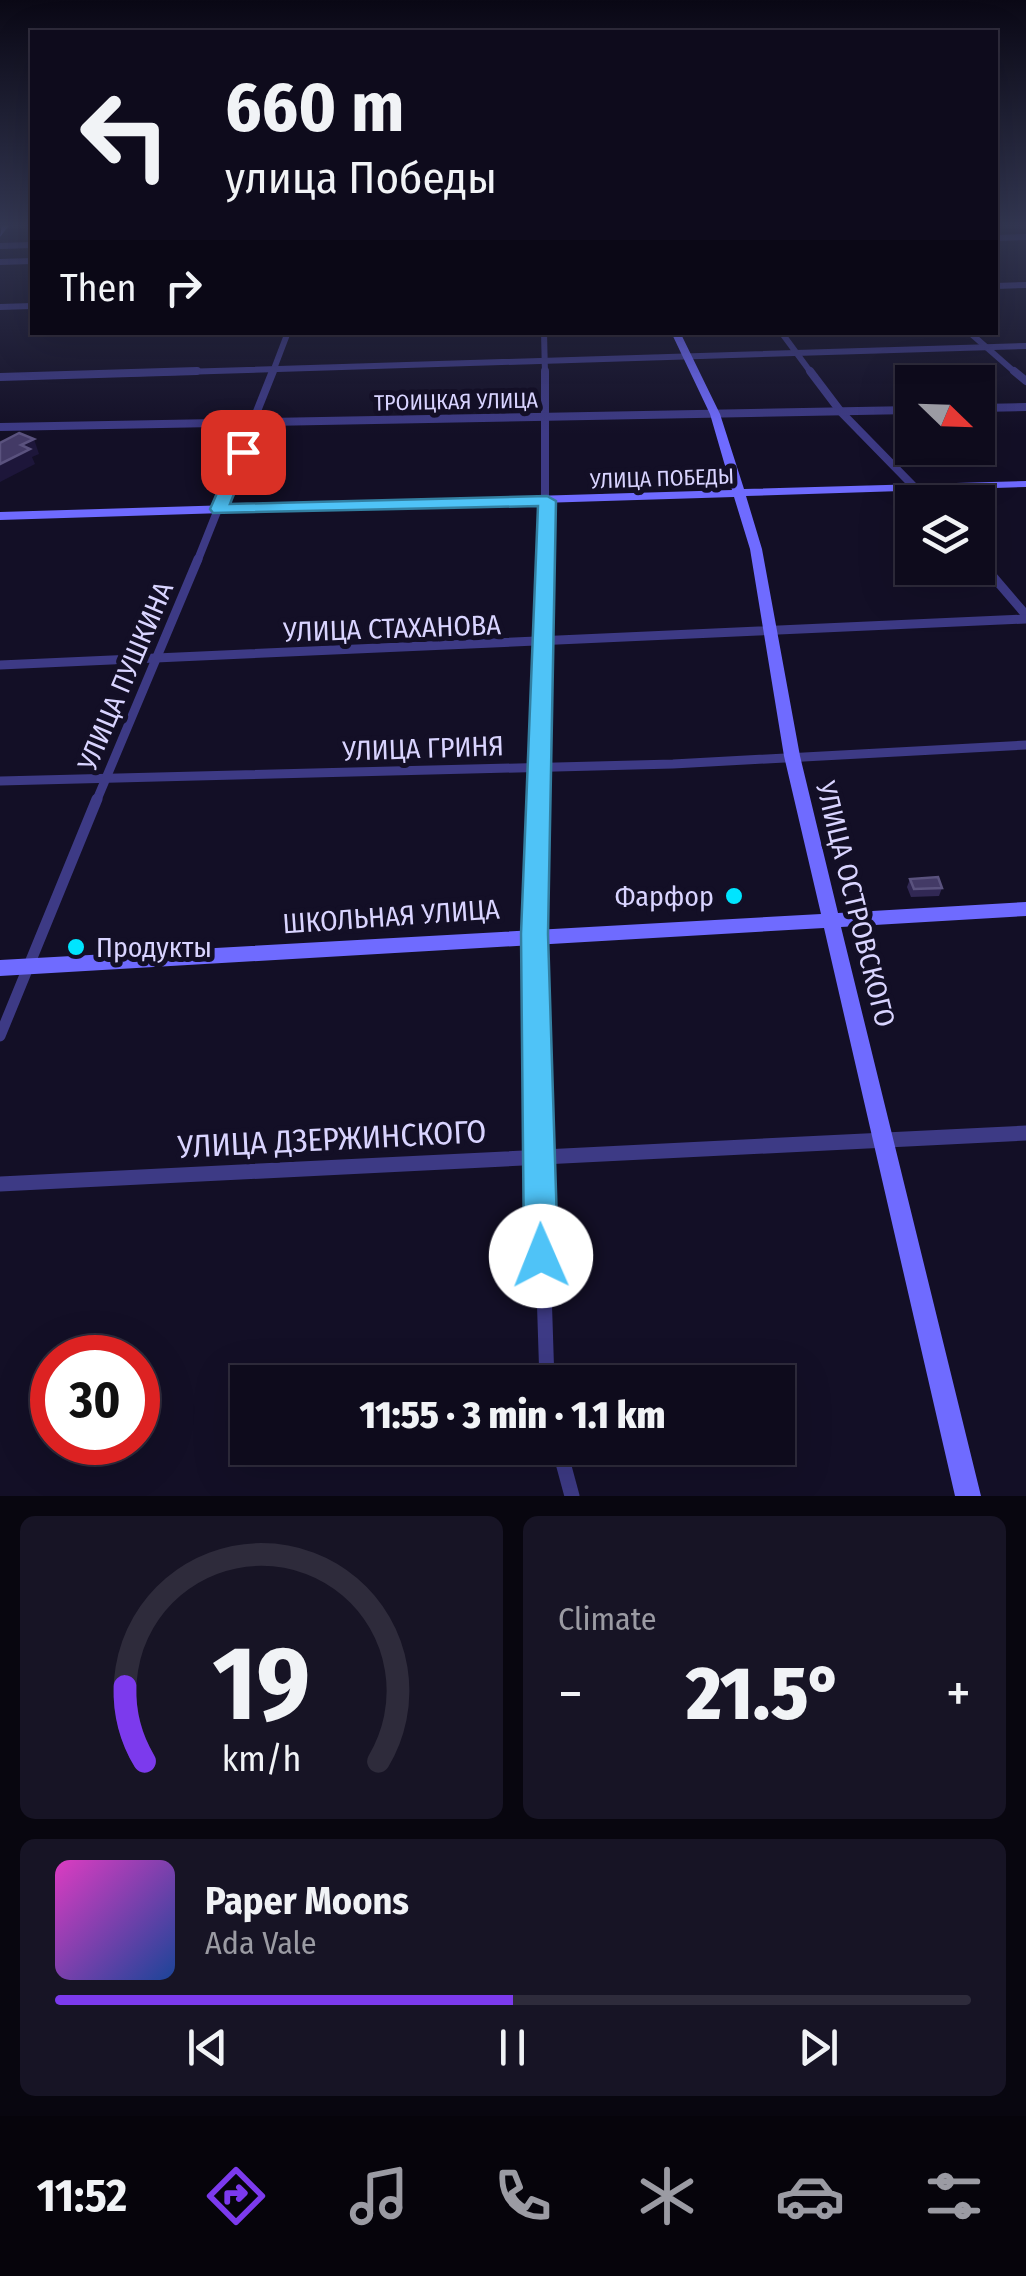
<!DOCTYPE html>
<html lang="en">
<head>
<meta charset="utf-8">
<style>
	body { margin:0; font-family:"Fira Sans Condensed",sans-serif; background:#171425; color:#f1f3f6; height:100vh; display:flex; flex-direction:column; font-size:38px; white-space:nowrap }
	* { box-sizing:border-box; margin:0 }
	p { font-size:32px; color:#9b9ba3 }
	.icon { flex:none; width:55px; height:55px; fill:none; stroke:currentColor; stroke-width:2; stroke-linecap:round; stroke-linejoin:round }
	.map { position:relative; height:1496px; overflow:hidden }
	.panel { display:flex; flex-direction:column; gap:20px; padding:20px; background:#08060f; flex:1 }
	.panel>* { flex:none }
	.guide { position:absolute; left:30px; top:30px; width:968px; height:305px; border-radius:0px; box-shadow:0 10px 40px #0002,0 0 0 2px #2e2b3b; background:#0e0b1c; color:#f1f3f6; overflow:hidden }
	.needle { width:65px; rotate:113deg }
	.buttons { position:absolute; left:895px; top:365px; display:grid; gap:20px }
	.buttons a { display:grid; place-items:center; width:100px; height:100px; border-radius:0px; background:#0e0b1c; box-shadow:0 10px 40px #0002,0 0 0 2px #2e2b3b; font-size:50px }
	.speed { position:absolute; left:30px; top:1335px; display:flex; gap:20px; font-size:50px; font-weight:700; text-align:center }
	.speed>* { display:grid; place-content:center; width:130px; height:130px; border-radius:50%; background:#0e0b1c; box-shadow:0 10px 40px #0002,0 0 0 2px #2e2b3b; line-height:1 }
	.speed .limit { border:15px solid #d22; background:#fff; color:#111 }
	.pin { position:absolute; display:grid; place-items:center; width:85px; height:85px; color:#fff; margin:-42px; border-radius:20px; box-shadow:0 5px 15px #0006 }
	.me { position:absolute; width:110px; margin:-55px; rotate:359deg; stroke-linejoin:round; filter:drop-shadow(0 0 8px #0008) }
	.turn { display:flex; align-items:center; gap:35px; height:210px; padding:0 30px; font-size:45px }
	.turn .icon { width:130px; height:130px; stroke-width:2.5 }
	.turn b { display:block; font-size:70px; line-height:85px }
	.then { display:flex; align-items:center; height:95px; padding:0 30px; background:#0003; gap:20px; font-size:38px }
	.big { font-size:75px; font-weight:800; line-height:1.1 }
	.panel .tile { flex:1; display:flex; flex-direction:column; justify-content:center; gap:15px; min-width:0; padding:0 35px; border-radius:15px; background:#171425 }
	.panel .dial { align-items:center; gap:0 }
	.dial svg { height:260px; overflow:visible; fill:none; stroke:#2e2b3b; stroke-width:7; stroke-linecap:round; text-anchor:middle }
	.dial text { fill:#f1f3f6; stroke:none }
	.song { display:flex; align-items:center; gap:30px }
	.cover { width:120px; height:120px; border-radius:15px; background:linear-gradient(135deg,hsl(310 70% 55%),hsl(220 70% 35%)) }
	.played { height:10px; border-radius:5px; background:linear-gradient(90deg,#7c3aed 50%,#2e2b3b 50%) }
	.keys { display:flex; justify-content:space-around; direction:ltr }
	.heat { display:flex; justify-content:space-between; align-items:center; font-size:55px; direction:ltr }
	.panel .tiles { flex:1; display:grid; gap:20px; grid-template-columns:1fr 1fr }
	.tile:last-child { grid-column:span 2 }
	.trip { position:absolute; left:230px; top:1365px; width:565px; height:100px; border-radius:0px; background:#0e0b1c; box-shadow:0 10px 40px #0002,0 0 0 2px #2e2b3b; font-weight:800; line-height:100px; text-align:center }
	.menu { display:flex; height:160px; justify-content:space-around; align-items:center; background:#06040b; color:#9b9ba3 }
	.menu .icon { width:70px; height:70px }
	.menu .current { color:#7c3aed }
	.menu b { font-size:45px; color:#f1f3f6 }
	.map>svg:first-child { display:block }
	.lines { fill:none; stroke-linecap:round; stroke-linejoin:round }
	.street-far4 { stroke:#3d3a85; stroke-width:6 }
	.street-far3 { stroke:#3d3a85; stroke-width:8 }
	.street-far2 { stroke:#3d3a85; stroke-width:9 }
	.street-far1 { stroke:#3d3a85; stroke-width:11 }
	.street { stroke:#3d3a85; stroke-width:15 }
	.secondary { fill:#6f6bff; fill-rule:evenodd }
	.wall { fill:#312854 }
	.shaded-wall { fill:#1d163a }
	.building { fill:#433a66; stroke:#5a527e; stroke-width:2.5 }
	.route { fill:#4fc3f7; stroke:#337fa1; stroke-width:2.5 }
	.poi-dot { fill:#00e5ff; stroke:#130f26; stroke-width:4 }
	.labels { text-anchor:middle; stroke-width:10; stroke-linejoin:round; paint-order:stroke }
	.far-street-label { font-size:22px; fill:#d9d4ff; stroke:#130f26 }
	.street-label { font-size:28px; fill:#d9d4ff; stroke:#130f26 }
	.poi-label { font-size:28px; fill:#d9d4ff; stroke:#130f26; text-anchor:end }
	.near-street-label { font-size:32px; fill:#d9d4ff; stroke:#130f26 }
</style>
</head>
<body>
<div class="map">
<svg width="1026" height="1496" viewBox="0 0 1026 1496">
	<rect width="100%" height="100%" fill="#130f26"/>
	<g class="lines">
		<g class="street-far4">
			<polyline points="995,238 1026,237"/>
			<polyline points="0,246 32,245"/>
			<polyline points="0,262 32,261"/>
			<polyline points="995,286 1026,285"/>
			<polyline points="0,307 32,306"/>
			<polyline points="544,332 545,374"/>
			<polyline points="781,332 812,374"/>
			<polyline points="969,332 1017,374"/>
			<polyline points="114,374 1026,346"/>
			<polyline points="272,374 288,332"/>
		</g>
		<g class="street-far3">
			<polyline points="545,371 545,562"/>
			<polyline points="810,371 841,412 929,502"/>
			<polyline points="1014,371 1026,381"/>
			<polyline points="0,377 197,371"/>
			<polyline points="978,408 1026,407"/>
			<polyline points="0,427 912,410"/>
			<polyline points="978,559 981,562"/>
			<polyline points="197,562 273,371"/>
		</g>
		<g class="street-far2">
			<polyline points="978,559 1026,615"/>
			<polyline points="0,665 1026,619"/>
			<polyline points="0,781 673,764 1026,745"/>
			<polyline points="96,802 198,559"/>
			<polyline points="538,802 545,559"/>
		</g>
		<g class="street-far1">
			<polyline points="0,1036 97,799"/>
			<polyline points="538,1108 534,934 538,799"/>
		</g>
		<g class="street">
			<polyline points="538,1105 547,1382"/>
			<polyline points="0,1184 1026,1133"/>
			<polyline points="559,1448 572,1496"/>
		</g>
		<g class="secondary">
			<polygon points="2,224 10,224 0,237"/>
			<polygon points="671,332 680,332 720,414 744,489 1026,481 1026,487 746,496 762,549 800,756 838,913 1026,902 1026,916 841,927 981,1496 955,1496 824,928 0,976 0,960 821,914 784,756 750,549 734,497 0,520 0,512 732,490 710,414"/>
		</g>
	</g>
	<polygon class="wall" points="910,879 942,888 939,896 911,897 907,887"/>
	<polygon class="shaded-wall" points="34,439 39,454 32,457 35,464 0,482 0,464 21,445"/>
	<g class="building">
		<polygon points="19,433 34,439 21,445 30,449 0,464 0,443"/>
		<polygon points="938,877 942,888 914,889 910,879"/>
	</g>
	<linearGradient id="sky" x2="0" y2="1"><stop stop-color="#0a0815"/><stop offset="0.52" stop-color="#333752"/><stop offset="1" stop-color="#333752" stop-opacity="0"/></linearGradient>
	<rect width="1026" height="434" fill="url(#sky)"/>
	<polygon class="route" points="243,447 251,452 230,504 547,496 556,501 548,934 558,1256 553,1268 541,1273 529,1268 524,1256 521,934 538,506 213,513 210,509 235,452"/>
	<g class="poi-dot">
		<circle cx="734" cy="896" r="10"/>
		<circle cx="76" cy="947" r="10"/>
	</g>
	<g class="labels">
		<g class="far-street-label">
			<text transform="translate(456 401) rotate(-1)" y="8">ТРОИЦКАЯ УЛИЦА</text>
			<text transform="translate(662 478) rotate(-2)" y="8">УЛИЦА ПОБЕДЫ</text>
		</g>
		<g class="street-label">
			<text transform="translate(392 628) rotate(-2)" y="10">УЛИЦА СТАХАНОВА</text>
			<text transform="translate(125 676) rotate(-67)" y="10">УЛИЦА ПУШКИНА</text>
			<text transform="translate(423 748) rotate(-2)" y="10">УЛИЦА ГРИНЯ</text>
			<text transform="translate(856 904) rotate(76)" y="10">УЛИЦА ОСТРОВСКОГО</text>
			<text transform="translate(391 916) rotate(-4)" y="10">ШКОЛЬНАЯ УЛИЦА</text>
		</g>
		<g class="poi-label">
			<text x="714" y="906">Фарфор</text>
			<text x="96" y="957" text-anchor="start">Продукты</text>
		</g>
		<g class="near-street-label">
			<text transform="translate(332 1139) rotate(-3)" y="11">УЛИЦА ДЗЕРЖИНСКОГО</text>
		</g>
	</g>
</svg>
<div class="buttons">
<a><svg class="needle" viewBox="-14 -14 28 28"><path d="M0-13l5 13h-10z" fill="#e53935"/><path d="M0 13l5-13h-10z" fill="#9b9ba3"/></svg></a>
<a><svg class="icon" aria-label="layers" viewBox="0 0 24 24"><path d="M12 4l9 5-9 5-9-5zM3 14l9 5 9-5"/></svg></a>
</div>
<div class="speed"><div class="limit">30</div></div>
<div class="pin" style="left:243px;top:452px;background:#d93025"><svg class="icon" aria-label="arrive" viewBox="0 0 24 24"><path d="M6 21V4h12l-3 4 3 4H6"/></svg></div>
<svg class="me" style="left:541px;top:1256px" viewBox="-20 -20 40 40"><circle r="19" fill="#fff"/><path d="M0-13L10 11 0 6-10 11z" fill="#4fc3f7"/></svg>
<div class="trip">11:55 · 3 min · 1.1 km</div>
<div class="guide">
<div class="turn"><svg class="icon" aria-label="left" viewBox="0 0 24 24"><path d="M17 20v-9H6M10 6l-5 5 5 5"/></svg><div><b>660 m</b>улица Победы</div></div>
<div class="then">Then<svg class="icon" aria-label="right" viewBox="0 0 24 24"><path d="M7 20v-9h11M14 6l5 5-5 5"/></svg></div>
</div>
</div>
<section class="panel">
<div class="tiles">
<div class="tile dial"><svg viewBox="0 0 100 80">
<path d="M14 69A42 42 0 1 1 86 69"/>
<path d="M14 69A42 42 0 0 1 8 46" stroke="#7c3aed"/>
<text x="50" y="56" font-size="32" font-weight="700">19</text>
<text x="50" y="72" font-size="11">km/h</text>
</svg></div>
<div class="tile"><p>Climate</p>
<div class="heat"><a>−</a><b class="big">21.5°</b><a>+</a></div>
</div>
<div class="tile">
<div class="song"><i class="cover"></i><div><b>Paper Moons</b><p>Ada Vale</p></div></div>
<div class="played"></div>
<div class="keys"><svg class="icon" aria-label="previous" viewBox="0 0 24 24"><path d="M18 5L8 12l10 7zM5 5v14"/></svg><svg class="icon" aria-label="pause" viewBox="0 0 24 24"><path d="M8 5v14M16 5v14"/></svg><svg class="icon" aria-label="next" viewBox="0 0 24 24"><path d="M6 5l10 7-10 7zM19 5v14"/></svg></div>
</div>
</div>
</section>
<nav class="menu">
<b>11:52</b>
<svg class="icon current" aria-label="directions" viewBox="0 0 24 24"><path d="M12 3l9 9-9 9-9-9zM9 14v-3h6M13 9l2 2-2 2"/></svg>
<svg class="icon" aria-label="music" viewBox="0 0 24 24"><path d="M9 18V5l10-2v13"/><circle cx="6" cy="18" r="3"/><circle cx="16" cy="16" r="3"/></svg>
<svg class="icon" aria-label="phone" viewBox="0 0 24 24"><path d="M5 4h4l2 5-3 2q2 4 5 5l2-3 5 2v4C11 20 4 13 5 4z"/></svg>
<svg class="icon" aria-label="climate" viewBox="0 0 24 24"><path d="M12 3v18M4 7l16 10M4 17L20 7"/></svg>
<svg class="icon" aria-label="car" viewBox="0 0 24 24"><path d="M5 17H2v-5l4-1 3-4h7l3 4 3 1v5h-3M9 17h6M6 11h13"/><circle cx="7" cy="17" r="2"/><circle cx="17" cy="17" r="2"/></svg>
<svg class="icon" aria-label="filters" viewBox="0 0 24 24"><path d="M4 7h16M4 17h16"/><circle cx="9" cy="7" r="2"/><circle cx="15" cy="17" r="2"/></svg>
</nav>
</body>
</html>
